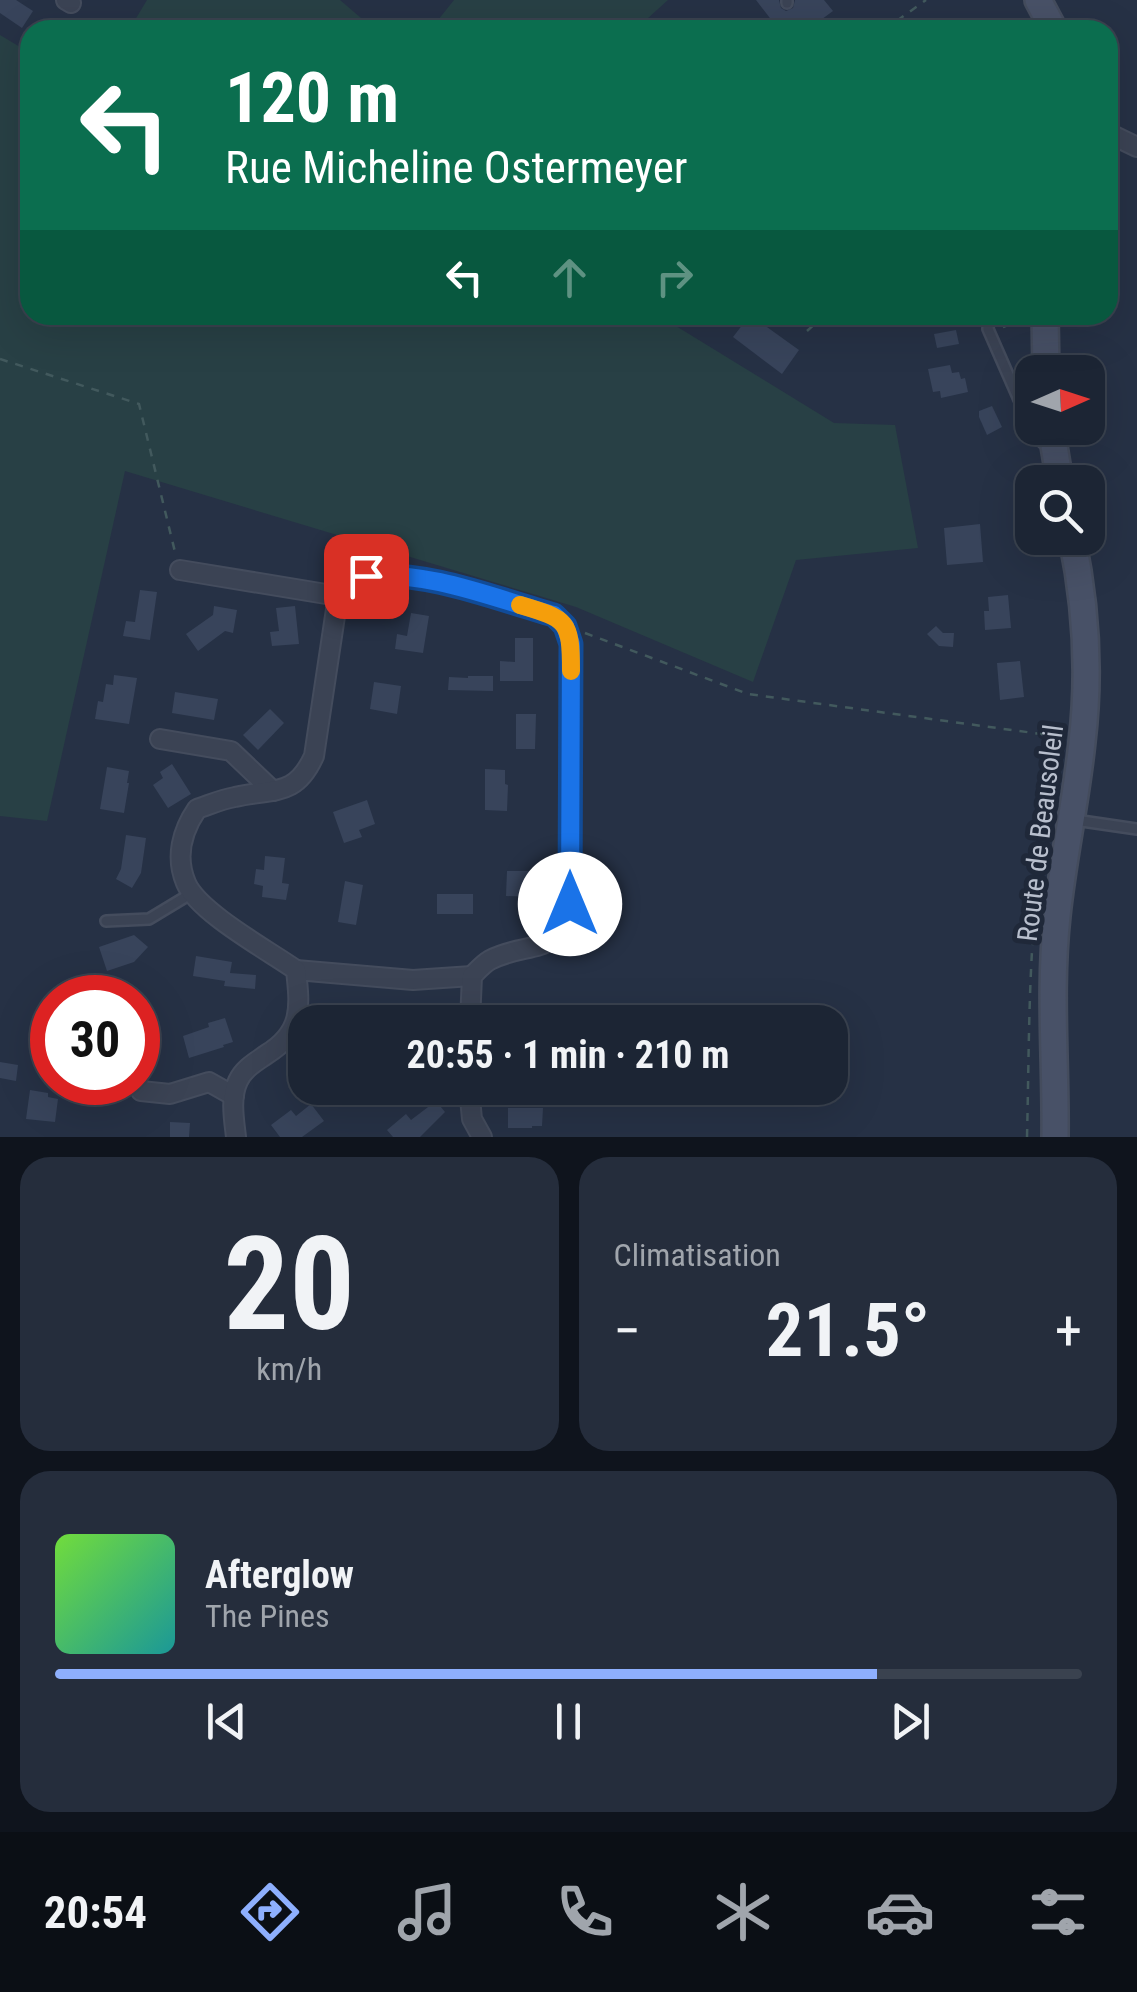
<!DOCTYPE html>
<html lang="fr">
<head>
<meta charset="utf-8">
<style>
	body { margin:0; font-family:"Roboto Condensed",sans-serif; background:#252d3c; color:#f1f3f6; height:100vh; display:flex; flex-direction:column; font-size:38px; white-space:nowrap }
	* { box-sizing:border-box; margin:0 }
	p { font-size:32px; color:#a0a5ac }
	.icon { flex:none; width:55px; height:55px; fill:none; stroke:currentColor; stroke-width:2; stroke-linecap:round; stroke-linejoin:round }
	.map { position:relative; height:1137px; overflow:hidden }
	.panel { display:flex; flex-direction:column; gap:20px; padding:20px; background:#0f141d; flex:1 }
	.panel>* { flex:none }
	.top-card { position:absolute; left:20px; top:20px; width:1098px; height:305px; border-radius:30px; box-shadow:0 10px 40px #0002,0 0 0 2px #3a424f; background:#0b6e4f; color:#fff; overflow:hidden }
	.needle { width:65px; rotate:87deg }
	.buttons { position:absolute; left:1015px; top:355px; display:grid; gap:20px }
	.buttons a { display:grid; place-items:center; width:90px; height:90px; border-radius:20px; background:#1c2534; box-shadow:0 10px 40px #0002,0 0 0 2px #3a424f; font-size:50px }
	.speed { position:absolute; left:30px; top:975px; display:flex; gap:20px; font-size:50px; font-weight:700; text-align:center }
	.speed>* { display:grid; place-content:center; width:130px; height:130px; border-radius:50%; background:#1c2534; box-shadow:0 10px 40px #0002,0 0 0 2px #3a424f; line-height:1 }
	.speed .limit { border:15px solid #d22; background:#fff; color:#111 }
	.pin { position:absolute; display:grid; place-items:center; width:85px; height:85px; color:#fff; margin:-42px; border-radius:20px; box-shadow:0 5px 15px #0006 }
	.me { position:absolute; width:110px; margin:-55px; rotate:0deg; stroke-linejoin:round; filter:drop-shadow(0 0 8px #0008) }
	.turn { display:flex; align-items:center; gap:35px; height:210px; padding:0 40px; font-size:45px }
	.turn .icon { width:130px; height:130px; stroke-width:2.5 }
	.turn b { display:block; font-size:70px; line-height:85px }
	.lanes { display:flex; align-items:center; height:95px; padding:0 40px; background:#0003; justify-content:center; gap:50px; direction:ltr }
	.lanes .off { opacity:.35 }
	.big { font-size:75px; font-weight:700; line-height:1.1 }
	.panel .tile { flex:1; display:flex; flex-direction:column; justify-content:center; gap:15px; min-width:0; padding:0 35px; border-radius:30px; background:#252d3c }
	.panel .dial { align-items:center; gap:0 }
	.dial b { font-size:130px; line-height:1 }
	.song { display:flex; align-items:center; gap:30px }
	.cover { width:120px; height:120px; border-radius:15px; background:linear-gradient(135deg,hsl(100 70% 55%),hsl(180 70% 35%)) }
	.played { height:10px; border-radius:5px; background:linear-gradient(90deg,#8eaffd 80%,#3a424f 80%) }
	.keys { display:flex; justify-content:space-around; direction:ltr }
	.heat { display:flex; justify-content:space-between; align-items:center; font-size:55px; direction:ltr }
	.panel .tiles { flex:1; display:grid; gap:20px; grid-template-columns:1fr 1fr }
	.tile:last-child { grid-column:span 2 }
	.trip { position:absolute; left:288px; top:1005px; width:560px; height:100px; border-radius:30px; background:#1c2534; box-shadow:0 10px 40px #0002,0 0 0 2px #3a424f; font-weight:700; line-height:100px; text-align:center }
	.dock { display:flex; height:160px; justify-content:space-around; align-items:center; background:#0b0f15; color:#a0a5ac }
	.dock .icon { width:70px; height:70px }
	.dock .selected { color:#8eaffd }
	.dock b { font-size:45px; color:#f1f3f6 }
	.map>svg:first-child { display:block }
	.green { fill:#284045 }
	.building { fill:#38445b }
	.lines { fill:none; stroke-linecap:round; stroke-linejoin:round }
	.service-casing { stroke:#444c5d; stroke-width:14 }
	.minor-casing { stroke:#444c5d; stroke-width:22 }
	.secondary-casing { stroke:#444c5d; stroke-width:30 }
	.path { stroke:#42595d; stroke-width:2.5; stroke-dasharray:8 8; stroke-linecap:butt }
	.service { stroke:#3b4354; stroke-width:9 }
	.minor { stroke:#3b4354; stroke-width:18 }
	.secondary { stroke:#485167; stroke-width:25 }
	.route-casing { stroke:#114b97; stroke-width:25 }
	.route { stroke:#1a73e8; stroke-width:18 }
	.slow { stroke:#f59e0b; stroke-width:18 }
	.labels { text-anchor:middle; stroke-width:10; stroke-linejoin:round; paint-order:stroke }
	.street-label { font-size:28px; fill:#b8bfcd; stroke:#1f2839 }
</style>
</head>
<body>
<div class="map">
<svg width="1137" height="1137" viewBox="0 0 1137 1137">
	<rect width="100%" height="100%" fill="#263145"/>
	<g class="green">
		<polygon points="147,0 340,0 375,30 129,30"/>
		<polygon points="454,0 668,0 647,19 654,30 430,30"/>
		<polygon points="0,35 30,53 30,315 658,315 834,423 895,425 918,548 796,560 753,682 576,607 125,471 47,821 0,816"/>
	</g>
	<g class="building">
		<polygon points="0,0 16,0 33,11 22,28 0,13"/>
		<polygon points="756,0 779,0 781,8 786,11 793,8 795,0 824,0 833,11 814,25 818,30 779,30"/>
		<polygon points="750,315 799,350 782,374 733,337"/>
		<polygon points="956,330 959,344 937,348 934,334"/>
		<polygon points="950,365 952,373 959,372 961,379 965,378 968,392 941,398 940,391 933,392 928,369"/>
		<polygon points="992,406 1002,427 987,435 979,417 979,411"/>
		<polygon points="980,524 983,562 947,565 944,528"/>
		<polygon points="140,590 157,592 150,640 123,636 126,621 135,622"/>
		<polygon points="1008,595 1011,628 985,630 984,611 989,611 988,597"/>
		<polygon points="214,606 237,610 233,633 225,631 198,651 186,634 213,615"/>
		<polygon points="295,606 299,644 272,646 270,632 279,631 276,608"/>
		<polygon points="411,613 429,616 423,653 395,649 397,634 407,636"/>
		<polygon points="936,626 943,633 954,633 953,647 939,646 927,634"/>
		<polygon points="515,638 533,638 533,681 500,681 500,661 515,662"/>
		<polygon points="1020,661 1024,697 1000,700 997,663"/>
		<polygon points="114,675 137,678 129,724 95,719 98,701 103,702 106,684 113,685"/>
		<polygon points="468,676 493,676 493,691 448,690 449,677 468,678"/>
		<polygon points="374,682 401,686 397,714 370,709"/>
		<polygon points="175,692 218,699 214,720 172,713"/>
		<polygon points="270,709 284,723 258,750 243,735"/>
		<polygon points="516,714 536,714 535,749 516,749"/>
		<polygon points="172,764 191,794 168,808 153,785 163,778 160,772"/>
		<polygon points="107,767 129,771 127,783 129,783 124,813 100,809"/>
		<polygon points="485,769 505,770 505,784 508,785 507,811 485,810"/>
		<polygon points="367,800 375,824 359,830 362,837 344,843 333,812"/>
		<polygon points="126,835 146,838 141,873 132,888 116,879 121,869"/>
		<polygon points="265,856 285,858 282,883 289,884 286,900 262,897 263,886 254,884 256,869 264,870"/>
		<polygon points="507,871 532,871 532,897 506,896"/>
		<polygon points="345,881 363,885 356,925 338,922"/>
		<rect x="437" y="894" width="36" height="20"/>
		<polygon points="134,935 148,947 134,962 107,971 99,947"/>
		<polygon points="196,956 232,962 230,973 256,975 255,989 224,986 225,981 193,976"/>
		<polygon points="524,1008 562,1008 561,1022 524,1022"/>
		<polygon points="225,1018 233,1042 223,1045 224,1047 189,1058 183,1036 209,1027 208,1023"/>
		<polygon points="0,1062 18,1065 16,1081 0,1078"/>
		<polygon points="30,1090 48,1093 48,1097 58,1099 55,1122 26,1119"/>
		<polygon points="436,1101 445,1112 420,1137 393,1137 387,1130 406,1114 411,1120"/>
		<polygon points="311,1104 324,1121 302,1137 280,1137 271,1125 291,1110 296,1116"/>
		<polygon points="508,1108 543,1108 542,1126 532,1126 532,1128 508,1128"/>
		<polygon points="170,1122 190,1123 189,1137 170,1137"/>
	</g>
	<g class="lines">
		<g class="service-casing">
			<g id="service">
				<polyline points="787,3 787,0"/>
				<polyline points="989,315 988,329 1031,427 1043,443 1049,442"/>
				<polyline points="1075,820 1137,829"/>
				<polyline points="106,921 149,919 192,893"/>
			</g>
		</g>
		<g class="minor-casing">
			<g id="minor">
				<polyline points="66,0 71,3"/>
				<polyline points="1108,133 1137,147"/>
				<polyline points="180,570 338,596"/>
				<polyline points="160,739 231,751 273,791"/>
				<polyline points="296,970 413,980 472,976"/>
				<polyline points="469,1088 472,1119 482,1137"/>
				<polyline points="141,1091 170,1094 209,1082 234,1096"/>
				<path d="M236 1137C234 1119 230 1098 238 1081 244 1068 256 1062 267 1054 303 1032 300 1007 296 970 269 951 198 912 186 883 175 857 182 831 197 809 209 805 222 799 235 797 273 788 295 798 314 756L338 596C342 588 346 583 354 579 397 560 507 602 554 615L565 626 571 644 570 904C557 959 529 940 490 960 483 964 477 971 472 976L470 1022"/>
			</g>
		</g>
		<g class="secondary-casing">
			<g id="secondary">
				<polyline points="1038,0 1054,30"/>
				<polyline points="1045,315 1046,372"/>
				<polyline points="1051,428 1060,482"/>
				<path d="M1055 1137C1056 1064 1049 989 1057 916 1063 858 1076 801 1082 742 1090 674 1086 605 1072 538"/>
			</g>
		</g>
		<g class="path">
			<polyline points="884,30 926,0"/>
			<polyline points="1003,327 1023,319"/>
			<polyline points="807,331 825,315"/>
			<polyline points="0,359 139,404 175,552"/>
			<polyline points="585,633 748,694 1063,737"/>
			<path d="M1027 1137C1030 1016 1027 894 1056 776"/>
		</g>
		<use href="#service" class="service"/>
		<use href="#minor" class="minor"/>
		<use href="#secondary" class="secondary"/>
	</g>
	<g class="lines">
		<g class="route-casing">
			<path id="route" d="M366 576C430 571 493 598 554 615L565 626 571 644 570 904"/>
		</g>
		<use href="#route" class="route"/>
		<path class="slow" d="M520 605C567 619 571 620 571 671"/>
	</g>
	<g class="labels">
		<g class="street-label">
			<text transform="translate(1040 833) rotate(-83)" y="10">Route de Beausoleil</text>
		</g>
	</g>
</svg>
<div class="buttons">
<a><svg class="needle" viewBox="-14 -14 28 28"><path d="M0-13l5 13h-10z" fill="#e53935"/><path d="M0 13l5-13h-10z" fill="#a0a5ac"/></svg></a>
<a><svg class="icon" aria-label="search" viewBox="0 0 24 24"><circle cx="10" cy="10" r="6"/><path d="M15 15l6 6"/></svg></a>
</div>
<div class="speed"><div class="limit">30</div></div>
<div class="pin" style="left:366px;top:576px;background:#d93025"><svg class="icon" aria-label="arrive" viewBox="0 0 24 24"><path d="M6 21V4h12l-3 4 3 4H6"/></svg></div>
<svg class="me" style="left:570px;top:904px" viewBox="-20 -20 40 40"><circle r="19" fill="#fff"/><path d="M0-13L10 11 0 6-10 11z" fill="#1a73e8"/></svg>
<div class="trip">20:55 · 1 min · 210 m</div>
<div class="top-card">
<div class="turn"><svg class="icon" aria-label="left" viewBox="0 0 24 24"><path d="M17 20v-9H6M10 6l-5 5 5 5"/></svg><div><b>120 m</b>Rue Micheline Ostermeyer</div></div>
<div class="lanes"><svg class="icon" aria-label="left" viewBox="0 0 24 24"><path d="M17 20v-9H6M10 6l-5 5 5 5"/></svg><svg class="icon off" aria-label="ahead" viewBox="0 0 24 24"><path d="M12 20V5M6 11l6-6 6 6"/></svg><svg class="icon off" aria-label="right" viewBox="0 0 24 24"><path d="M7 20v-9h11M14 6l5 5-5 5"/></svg></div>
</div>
</div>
<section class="panel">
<div class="tiles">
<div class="tile dial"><b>20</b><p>km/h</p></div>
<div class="tile"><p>Climatisation</p>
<div class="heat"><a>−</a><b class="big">21.5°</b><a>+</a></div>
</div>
<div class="tile">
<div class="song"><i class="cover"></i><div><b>Afterglow</b><p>The Pines</p></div></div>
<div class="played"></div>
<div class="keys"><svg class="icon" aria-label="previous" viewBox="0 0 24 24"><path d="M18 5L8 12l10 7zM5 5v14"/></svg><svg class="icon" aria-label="pause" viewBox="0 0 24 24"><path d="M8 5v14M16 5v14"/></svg><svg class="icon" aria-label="next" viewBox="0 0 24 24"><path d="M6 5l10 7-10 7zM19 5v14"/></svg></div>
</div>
</div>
</section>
<nav class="dock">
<b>20:54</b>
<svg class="icon selected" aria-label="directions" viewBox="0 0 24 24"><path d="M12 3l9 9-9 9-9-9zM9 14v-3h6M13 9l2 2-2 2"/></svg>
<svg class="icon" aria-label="music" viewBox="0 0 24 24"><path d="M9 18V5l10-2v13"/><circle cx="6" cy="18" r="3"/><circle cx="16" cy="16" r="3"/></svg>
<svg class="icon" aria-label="phone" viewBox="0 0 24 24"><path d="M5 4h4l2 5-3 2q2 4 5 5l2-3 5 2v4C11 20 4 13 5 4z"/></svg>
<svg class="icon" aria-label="climate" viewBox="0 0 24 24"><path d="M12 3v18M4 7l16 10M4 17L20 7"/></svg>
<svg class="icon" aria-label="car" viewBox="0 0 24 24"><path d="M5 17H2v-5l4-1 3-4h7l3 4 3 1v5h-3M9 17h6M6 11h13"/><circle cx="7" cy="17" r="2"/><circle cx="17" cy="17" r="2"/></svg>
<svg class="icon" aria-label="filters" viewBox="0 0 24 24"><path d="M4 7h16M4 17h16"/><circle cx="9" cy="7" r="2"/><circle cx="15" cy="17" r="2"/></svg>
</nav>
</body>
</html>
